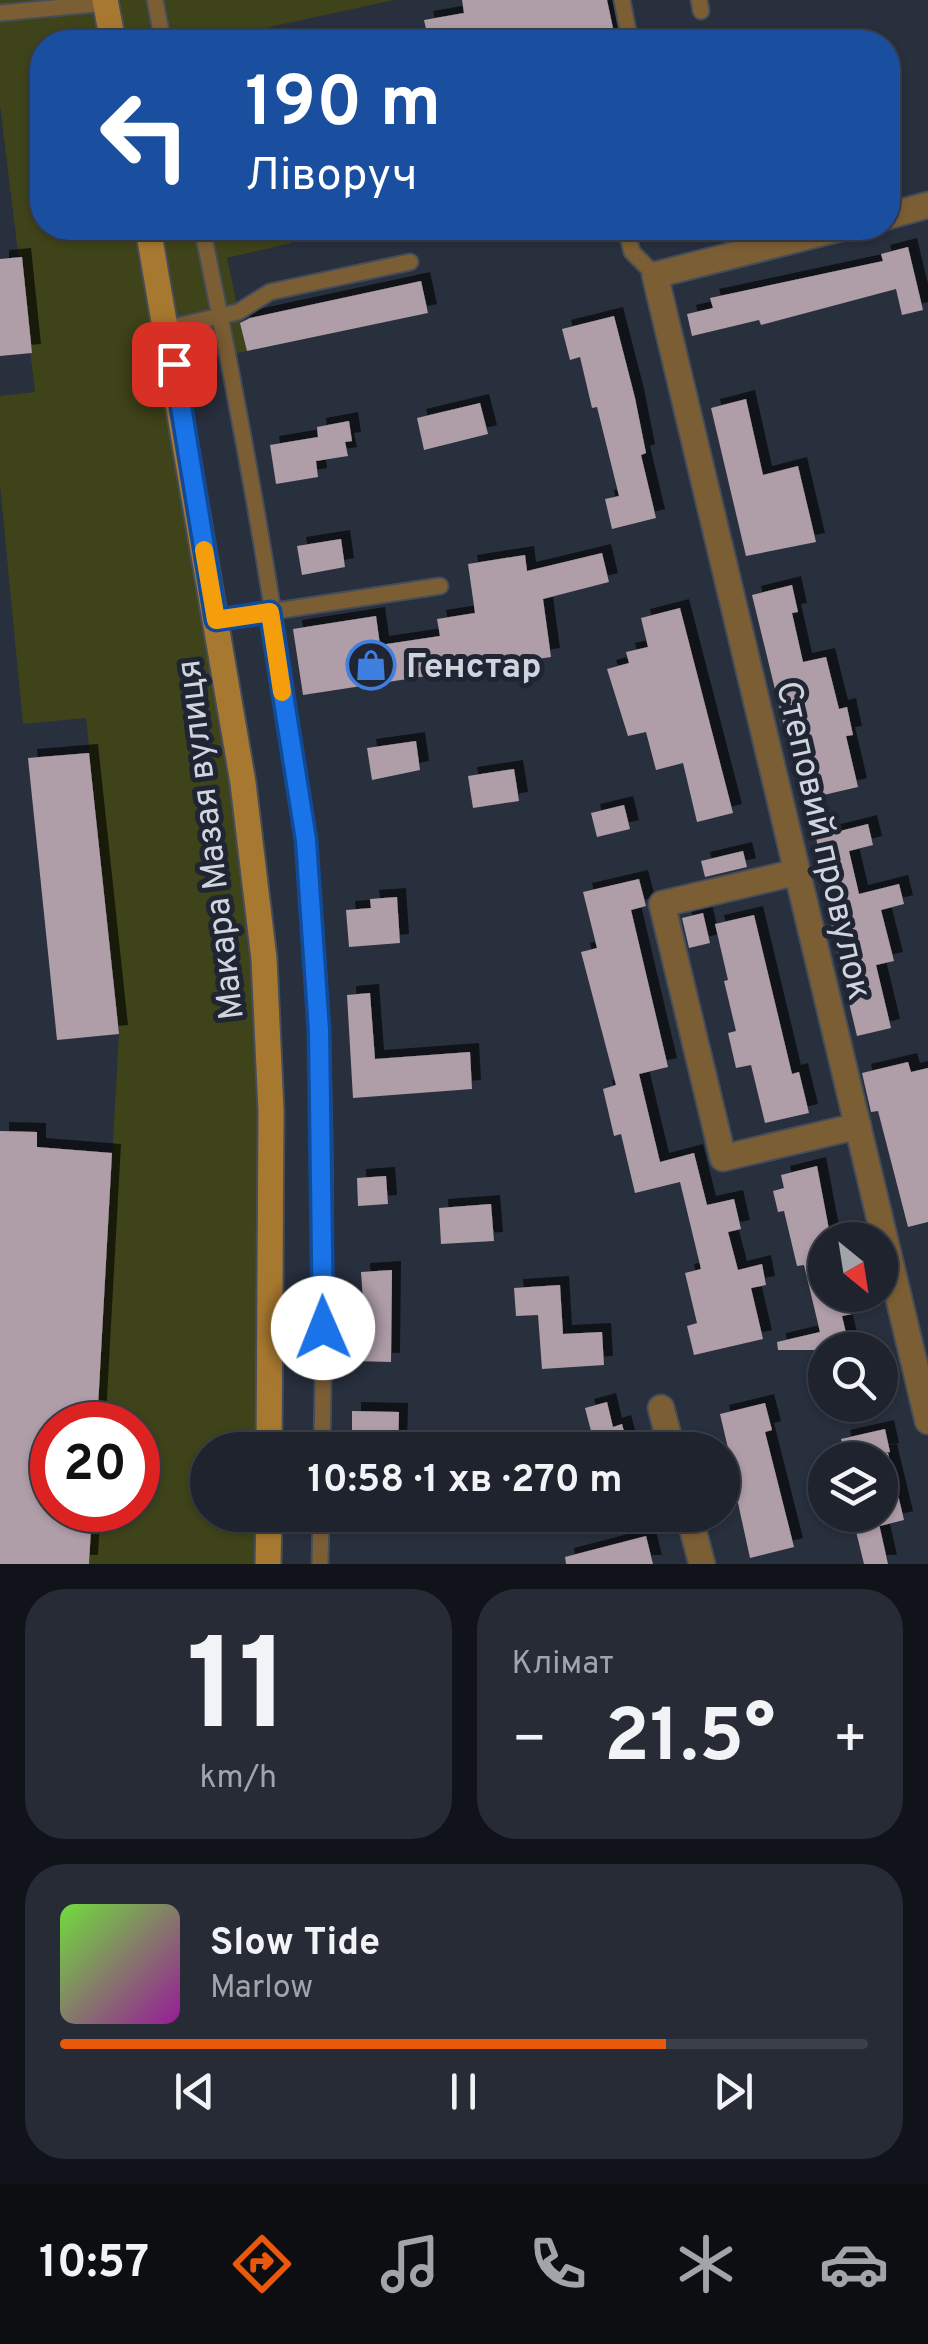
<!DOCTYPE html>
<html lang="uk">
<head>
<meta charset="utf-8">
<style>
	body { margin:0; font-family:Overpass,sans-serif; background:#262b36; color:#f1f3f6; height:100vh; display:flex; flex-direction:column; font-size:38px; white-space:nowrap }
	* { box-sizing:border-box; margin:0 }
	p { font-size:32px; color:#a1a4aa }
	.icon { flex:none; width:55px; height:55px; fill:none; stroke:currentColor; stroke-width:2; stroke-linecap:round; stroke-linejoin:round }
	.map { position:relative; height:1564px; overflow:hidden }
	.drawer { display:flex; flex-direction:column; gap:25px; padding:25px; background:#101319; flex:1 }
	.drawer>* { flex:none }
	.hud { position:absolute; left:30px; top:30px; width:870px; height:210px; border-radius:40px; box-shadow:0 2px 8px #0004,0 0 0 2px #3c404a; background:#1a4fa0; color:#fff; overflow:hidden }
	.needle { width:65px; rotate:150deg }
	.controls { position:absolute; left:808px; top:1222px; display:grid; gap:20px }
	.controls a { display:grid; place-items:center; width:90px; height:90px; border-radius:50%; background:#1e232e; box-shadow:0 2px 8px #0004,0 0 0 2px #3c404a; font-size:50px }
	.speed { position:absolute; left:30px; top:1402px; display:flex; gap:20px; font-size:50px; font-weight:700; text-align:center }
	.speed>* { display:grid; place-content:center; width:130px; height:130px; border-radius:50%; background:#1e232e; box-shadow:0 2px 8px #0004,0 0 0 2px #3c404a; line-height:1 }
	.speed .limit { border:15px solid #d22; background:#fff; color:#111 }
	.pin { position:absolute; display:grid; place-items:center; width:85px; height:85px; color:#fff; margin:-42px; border-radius:20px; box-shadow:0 5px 15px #0006 }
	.me { position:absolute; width:110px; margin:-55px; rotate:359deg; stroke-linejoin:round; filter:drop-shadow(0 0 8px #0008) }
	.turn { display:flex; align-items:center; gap:35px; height:210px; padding:0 50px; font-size:45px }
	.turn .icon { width:130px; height:130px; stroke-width:2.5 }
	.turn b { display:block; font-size:70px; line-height:85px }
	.big { font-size:75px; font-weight:700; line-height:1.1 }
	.drawer .card { flex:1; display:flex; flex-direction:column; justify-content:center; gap:15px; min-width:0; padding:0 35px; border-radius:40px; background:#262b36 }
	.drawer .dial { align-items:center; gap:0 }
	.dial b { font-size:130px; line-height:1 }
	.song { display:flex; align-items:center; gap:30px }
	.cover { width:120px; height:120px; border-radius:15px; background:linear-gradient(135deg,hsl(100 70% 55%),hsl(300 70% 35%)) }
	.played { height:10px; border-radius:5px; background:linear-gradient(90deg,#ea580c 75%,#3c404a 75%) }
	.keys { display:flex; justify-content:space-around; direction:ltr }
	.heat { display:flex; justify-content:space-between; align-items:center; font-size:55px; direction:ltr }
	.drawer .tiles { flex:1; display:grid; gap:25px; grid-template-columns:1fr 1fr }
	.card:last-child { grid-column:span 2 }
	.trip { position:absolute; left:190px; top:1432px; width:550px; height:100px; border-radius:50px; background:#1e232e; box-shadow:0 2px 8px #0004,0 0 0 2px #3c404a; font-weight:700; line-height:100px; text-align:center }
	.tab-bar { display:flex; height:160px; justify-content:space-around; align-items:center; background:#0c0e12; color:#a1a4aa }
	.tab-bar .icon { width:70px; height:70px }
	.tab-bar .active { color:#ea580c }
	.tab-bar b { font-size:45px; color:#f1f3f6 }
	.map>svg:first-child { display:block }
	.green { fill:#3e4319 }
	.building { fill:#af9da8; filter:url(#shadow) }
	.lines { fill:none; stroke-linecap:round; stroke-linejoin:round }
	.service-casing { stroke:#464d5a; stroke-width:19 }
	.minor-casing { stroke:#464d5a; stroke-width:29 }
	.secondary-casing { stroke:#464d5a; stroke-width:29 }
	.service { stroke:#7c5e34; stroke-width:15 }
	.minor { stroke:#7c5e34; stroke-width:25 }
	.secondary { stroke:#a7782f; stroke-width:25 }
	.route-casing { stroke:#114b97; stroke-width:25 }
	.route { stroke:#1a73e8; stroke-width:18 }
	.slow { stroke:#f59e0b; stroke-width:18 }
	.labels { text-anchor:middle; stroke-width:10; stroke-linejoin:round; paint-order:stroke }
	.poi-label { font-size:35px; font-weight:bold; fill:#cfd4dd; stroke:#1f2532; text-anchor:start }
	.street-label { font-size:35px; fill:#cfd4dd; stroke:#1f2532 }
</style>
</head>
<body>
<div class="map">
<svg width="928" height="1564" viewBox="0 0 928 1564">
	<defs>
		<filter id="shadow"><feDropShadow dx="9" dy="-9" stdDeviation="0" flood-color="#0009"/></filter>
	</defs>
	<rect width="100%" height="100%" fill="#282f3d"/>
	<g class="green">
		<path d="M0 0H95L103 42H42V228H138C179 470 232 714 254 959 268 1121 260 1287 259 1450H208V1515H259L258 1564H89L92 1510H138V1425H97L119 1034 86 718 23 724 0 485V396L35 392 0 105Z"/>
		<polygon points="112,0 394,0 247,32 249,42 121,42"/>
		<polygon points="156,228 288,228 291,243 227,258 247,351 182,365"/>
	</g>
	<g class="building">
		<polygon points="462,0 607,0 616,42 429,42 424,20 464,13"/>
		<polygon points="908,247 923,310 902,315 896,289 761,325 759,320 692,336 687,314 713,308 710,298 883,261 881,254"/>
		<polygon points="22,257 32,353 0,356 0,259"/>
		<polygon points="421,281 428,313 247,351 240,323 250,318"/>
		<polygon points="614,316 635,398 646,453 641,455 656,518 612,529 605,499 619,496 597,407 592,408 580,357 570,360 562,329"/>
		<polygon points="746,399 763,475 798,466 816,542 746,556 711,408"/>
		<polygon points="480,403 488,434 424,450 417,418"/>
		<polygon points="349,421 352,441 345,442 348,456 316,461 318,477 276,484 270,445 318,437 317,427"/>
		<polygon points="341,539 345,567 302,575 297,546"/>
		<polygon points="602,553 609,582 543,599 551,657 303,695 293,629 376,616 380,645 440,636 437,619 475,613 468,564 525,555 527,571"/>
		<polygon points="792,585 798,612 792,613 803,662 826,657 839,709 847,707 853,735 846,736 858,787 802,800 752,595"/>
		<polygon points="680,608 733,813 697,822 683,763 656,770 646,732 628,736 607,669 629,663 626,652 648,647 641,618"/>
		<polygon points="416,741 420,770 372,780 367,748"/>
		<polygon points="89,753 119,1034 57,1040 28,758"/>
		<polygon points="514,769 519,801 473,808 468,776"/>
		<polygon points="624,805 630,829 597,837 591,813"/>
		<polygon points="868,824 873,845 849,851 859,894 899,884 904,904 881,910 894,961 876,965 891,1028 857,1036 834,940 816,837"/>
		<polygon points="743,851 747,867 705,877 701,861"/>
		<polygon points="639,879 646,906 631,910 668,1067 639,1074 660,1162 694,1153 707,1205 734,1199 741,1229 728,1232 738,1270 762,1264 766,1285 751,1288 763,1339 694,1355 687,1326 697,1323 685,1273 701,1269 680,1182 635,1193 621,1134 614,1136 603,1089 616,1085 581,952 597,948 583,892"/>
		<polygon points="397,897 400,943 349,947 346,910 371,908 370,899"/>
		<polygon points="703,913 710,943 689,948 682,918"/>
		<polygon points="754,915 792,1074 799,1072 809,1113 765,1123 751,1065 736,1068 728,1033 736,1031 724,981 728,980 715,924"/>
		<polygon points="370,993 375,1059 470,1052 472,1089 353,1098 347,995"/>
		<polygon points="908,1062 911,1072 928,1068 928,1222 908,1227 878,1111 871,1112 862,1073"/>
		<polygon points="0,1131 37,1132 37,1147 112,1153 97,1425 52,1425 52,1510 92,1510 89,1564 0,1564"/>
		<polygon points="817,1166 831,1240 825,1240 825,1295 848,1295 852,1314 842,1316 850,1350 778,1350 777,1342 820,1332 804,1265 797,1266 784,1211 778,1212 773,1191 784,1188 781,1175"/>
		<polygon points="386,1176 388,1204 358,1206 357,1178"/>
		<polygon points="491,1204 494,1241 441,1244 439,1208"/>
		<polygon points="392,1270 391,1362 353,1361 354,1329 365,1329 361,1272"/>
		<polygon points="560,1285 563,1334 602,1332 604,1365 542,1369 538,1315 516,1316 514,1288"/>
		<polygon points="607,1402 613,1427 622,1424 628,1446 596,1450 585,1408"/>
		<polygon points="765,1403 772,1430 765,1432 794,1547 750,1558 738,1503 732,1504 726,1476 734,1474 720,1414"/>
		<polygon points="352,1411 399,1412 398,1450 352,1449"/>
		<polygon points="885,1429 890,1452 846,1460 841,1439"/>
		<polygon points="888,1453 904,1520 880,1526 880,1454"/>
		<polygon points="852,1515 877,1515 888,1564 864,1564"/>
		<polygon points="646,1536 653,1564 566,1564 565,1557"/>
	</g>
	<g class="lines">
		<g class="service-casing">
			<g id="service">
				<polyline points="155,0 163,42"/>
				<polyline points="622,0 630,41"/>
				<polyline points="699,0 701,11"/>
				<polyline points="0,13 106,3"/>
				<path d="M202 228C244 429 280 634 305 838 330 1035 325 1251 322 1450"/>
				<polyline points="626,228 632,252 655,275"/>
				<polyline points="168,328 238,312 270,292 410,262"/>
				<polyline points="216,620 440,586"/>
				<polyline points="320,1564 321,1515"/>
			</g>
		</g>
		<g class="minor-casing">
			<g id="minor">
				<polyline points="888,216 928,205"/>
				<polyline points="841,228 655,275 928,1421"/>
				<polyline points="797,872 662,904 723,1158 858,1126"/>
				<polyline points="661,1408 672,1450"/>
				<polyline points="689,1515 702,1564"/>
			</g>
		</g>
		<g class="secondary-casing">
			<g id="secondary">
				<polyline points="105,0 113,42"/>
				<polyline points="148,228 243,783 264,959 271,1111 269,1450"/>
				<polyline points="268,1564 269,1515"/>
			</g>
		</g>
		<use href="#service" class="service"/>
		<use href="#minor" class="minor"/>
		<use href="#secondary" class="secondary"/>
	</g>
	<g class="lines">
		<g class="route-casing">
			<polyline id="route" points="174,364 216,620 270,612 306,840 319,1030 323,1328"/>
		</g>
		<use href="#route" class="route"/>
		<polyline class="slow" points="204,550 216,620 270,612 282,692"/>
	</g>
	<defs>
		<g id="shop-ring" transform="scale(2.5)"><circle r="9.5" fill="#1f2532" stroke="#3f7fe0" stroke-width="1.5"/><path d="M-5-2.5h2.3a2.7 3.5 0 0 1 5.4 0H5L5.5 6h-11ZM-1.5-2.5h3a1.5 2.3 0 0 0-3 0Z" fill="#3f7fe0"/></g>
	</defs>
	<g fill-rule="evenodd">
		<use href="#shop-ring" x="371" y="665"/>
	</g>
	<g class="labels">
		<g class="poi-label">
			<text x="406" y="677">Генстар</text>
		</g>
		<g class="street-label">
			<text transform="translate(209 840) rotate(-97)" y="12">Макара Мазая вулиця</text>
			<text transform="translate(825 840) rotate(77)" y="12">Степовий провулок</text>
		</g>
	</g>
</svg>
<div class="controls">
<a><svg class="needle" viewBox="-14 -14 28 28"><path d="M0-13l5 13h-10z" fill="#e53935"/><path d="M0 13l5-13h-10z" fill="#a1a4aa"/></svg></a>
<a><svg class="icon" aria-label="search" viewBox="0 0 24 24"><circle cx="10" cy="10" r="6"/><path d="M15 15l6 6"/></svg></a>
<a><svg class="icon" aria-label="layers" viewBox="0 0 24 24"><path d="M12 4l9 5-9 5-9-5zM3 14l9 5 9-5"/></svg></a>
</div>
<div class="speed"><div class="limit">20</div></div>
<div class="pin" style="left:174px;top:364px;background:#d93025"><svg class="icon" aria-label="arrive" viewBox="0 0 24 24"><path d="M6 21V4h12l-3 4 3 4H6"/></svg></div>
<svg class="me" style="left:323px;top:1328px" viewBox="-20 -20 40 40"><circle r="19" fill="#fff"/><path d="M0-13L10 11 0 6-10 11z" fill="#1a73e8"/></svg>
<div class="trip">10:58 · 1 хв · 270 m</div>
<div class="hud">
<div class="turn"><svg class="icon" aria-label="left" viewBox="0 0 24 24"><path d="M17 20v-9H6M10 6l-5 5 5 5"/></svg><div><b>190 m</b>Ліворуч</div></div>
</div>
</div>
<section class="drawer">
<div class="tiles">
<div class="card dial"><b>11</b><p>km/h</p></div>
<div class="card"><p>Клімат</p>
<div class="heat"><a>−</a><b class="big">21.5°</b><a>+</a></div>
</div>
<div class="card">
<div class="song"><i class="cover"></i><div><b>Slow Tide</b><p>Marlow</p></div></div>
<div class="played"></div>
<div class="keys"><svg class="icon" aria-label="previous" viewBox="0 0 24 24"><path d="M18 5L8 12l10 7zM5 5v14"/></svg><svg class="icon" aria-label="pause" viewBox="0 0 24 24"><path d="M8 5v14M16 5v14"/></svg><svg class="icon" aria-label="next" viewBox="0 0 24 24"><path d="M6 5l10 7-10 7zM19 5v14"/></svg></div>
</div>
</div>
</section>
<nav class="tab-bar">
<b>10:57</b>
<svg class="icon active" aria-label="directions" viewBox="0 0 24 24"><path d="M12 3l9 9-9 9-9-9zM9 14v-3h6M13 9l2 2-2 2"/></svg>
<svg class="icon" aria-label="music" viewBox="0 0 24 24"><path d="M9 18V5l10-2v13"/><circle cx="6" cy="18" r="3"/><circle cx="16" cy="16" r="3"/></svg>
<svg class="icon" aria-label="phone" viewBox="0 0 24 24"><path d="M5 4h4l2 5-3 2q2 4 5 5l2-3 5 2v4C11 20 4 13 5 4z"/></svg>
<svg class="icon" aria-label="climate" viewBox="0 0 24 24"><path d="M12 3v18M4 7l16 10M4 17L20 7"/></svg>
<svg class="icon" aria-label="car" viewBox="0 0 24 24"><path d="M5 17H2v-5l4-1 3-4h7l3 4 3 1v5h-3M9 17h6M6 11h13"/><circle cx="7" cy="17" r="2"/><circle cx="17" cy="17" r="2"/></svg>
</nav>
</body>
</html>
